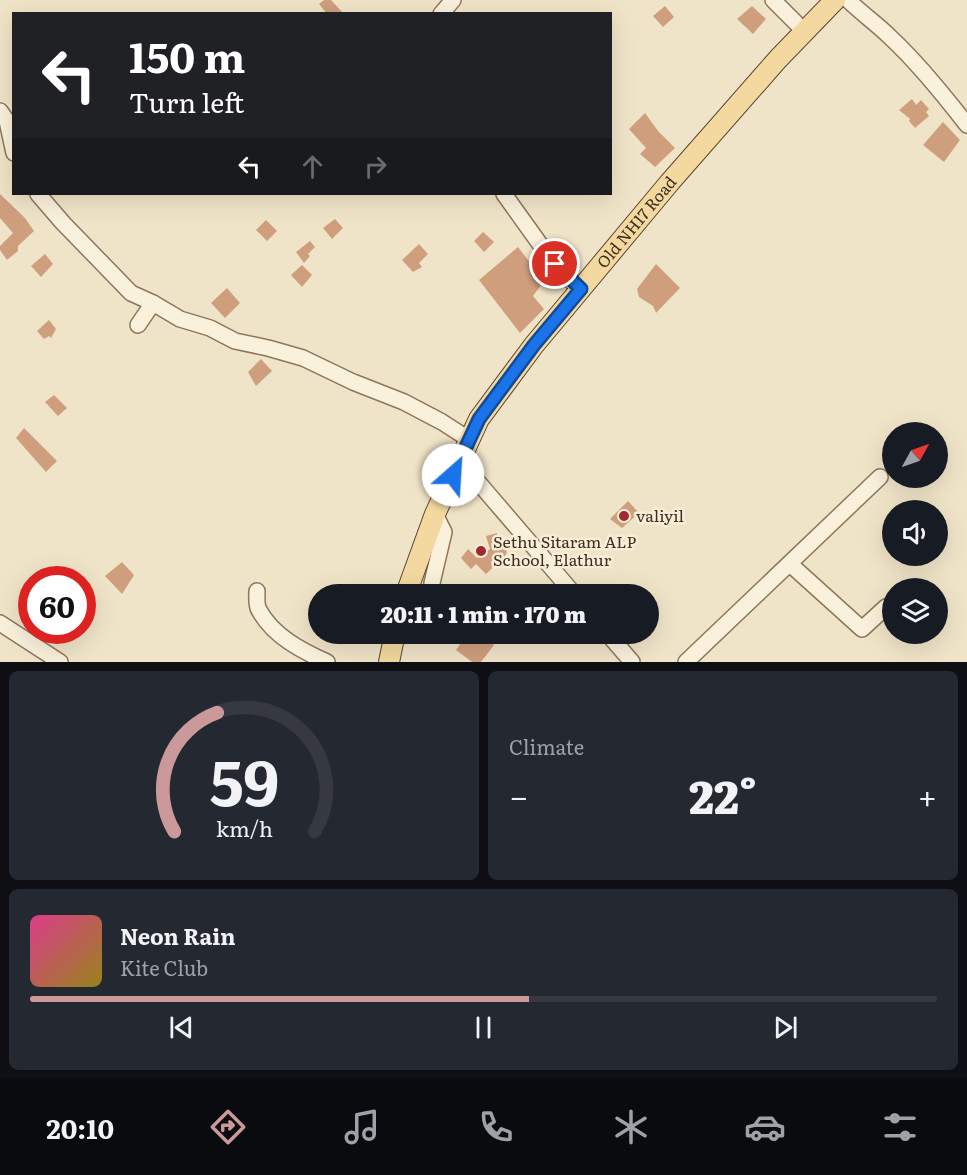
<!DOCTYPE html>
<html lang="en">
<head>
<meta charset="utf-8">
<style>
	body { margin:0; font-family:Literata,serif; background:#242831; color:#f1f3f6; height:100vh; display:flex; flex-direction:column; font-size:22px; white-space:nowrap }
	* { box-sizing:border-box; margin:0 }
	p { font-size:20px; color:#9ea1a6 }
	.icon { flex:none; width:33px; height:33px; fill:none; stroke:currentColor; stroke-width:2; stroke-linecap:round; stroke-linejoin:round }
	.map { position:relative; height:662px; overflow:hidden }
	.drawer { display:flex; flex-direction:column; gap:9px; padding:9px; background:#0d0f14; flex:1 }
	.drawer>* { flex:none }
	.guide { position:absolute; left:12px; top:12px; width:600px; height:183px; border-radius:0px; box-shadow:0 6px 24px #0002; background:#202124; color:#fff; overflow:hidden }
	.needle { width:39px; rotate:50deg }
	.fabs { position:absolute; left:882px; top:422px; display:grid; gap:12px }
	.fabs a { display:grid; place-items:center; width:66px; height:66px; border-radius:50%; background:#171b24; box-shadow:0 6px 24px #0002; font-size:30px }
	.speed { position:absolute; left:18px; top:566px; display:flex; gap:12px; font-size:30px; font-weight:700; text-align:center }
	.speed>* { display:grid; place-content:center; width:78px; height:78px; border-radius:50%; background:#171b24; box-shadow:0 6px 24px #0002; line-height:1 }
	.speed .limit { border:9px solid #d22; background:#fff; color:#111 }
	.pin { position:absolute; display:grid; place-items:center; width:51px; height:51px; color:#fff; margin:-26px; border:3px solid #fff; border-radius:50%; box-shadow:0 2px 6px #0007 }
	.me { position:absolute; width:66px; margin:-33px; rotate:26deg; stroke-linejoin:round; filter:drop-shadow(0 0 4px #0008) }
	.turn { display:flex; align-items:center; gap:21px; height:126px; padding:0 18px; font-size:27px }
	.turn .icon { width:78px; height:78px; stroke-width:2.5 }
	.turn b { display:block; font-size:42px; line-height:51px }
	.lanes { display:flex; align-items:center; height:57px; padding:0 18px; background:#0003; justify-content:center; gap:30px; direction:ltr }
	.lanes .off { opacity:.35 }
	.big { font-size:45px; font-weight:800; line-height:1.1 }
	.drawer .widget { flex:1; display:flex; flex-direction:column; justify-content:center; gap:9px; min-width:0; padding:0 21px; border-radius:9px; background:#242831 }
	.drawer .dial { align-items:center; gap:0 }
	.dial svg { height:156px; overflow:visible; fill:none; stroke:#363941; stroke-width:7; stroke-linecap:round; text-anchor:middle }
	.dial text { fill:#f1f3f6; stroke:none }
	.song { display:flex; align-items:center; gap:18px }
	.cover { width:72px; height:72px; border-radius:9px; background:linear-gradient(135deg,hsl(330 70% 55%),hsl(50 70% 35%)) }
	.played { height:6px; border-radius:3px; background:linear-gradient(90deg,#cc999b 55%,#363941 55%) }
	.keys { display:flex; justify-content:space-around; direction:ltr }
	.heat { display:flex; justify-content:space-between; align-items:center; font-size:33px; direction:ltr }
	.drawer .tiles { flex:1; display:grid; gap:9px; grid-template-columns:1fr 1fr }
	.widget:last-child { grid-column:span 2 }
	.trip { position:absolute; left:308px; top:584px; width:351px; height:60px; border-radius:30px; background:#171b24; box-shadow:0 6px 24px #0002; font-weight:800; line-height:60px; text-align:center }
	.menu { display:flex; height:96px; justify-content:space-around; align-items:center; background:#090b0e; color:#9ea1a6 }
	.menu .icon { width:42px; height:42px }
	.menu .current { color:#cc999b }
	.menu b { font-size:27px; color:#f1f3f6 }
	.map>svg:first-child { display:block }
	.building { fill:#cf9f7d }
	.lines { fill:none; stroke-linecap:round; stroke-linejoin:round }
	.minor-casing { stroke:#8d765c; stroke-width:18 }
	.major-casing { stroke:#5b4430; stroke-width:22 }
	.minor { stroke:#faf1dc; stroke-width:15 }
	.major { stroke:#f3d9a0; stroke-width:20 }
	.route-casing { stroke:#114b97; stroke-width:15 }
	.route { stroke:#1a73e8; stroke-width:10 }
	.poi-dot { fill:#9e2a2b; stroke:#f7eed8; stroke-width:2 }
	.labels { text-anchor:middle; stroke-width:5; stroke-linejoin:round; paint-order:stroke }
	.street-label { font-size:16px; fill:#3d2e20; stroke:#f7eed8 }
	.poi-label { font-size:16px; fill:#3d2e20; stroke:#f7eed8; text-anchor:start }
</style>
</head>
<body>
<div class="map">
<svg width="967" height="662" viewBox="0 0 967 662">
	<rect width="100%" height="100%" fill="#f0e4c8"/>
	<g class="building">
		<polygon points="324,0 331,0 344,14 327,14 319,4"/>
		<polygon points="665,6 674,17 663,27 653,16"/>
		<polygon points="752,6 766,19 753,34 737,19"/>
		<polygon points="912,99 916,105 921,100 929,109 926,112 929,116 915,128 909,121 910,119 899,110"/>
		<polygon points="645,113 658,131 675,148 655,167 640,154 646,148 629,129"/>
		<polygon points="943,122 960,140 944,162 923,145"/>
		<polygon points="0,194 25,218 34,231 18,246 18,251 7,260 0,250 0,246 13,233 0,218"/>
		<polygon points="335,219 343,228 332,239 323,228"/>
		<polygon points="266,220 277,231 267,241 256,230"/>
		<polygon points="483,232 494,242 484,252 474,241"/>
		<polygon points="310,241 315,247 308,254 310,256 304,263 296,252"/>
		<polygon points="419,244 428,254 419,263 422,267 413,272 402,260"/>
		<polygon points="518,247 544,281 533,296 544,309 520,333 479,280"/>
		<polygon points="45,254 53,264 41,277 31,266"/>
		<polygon points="656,264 680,288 656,313 653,306 639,297 637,289"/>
		<polygon points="302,265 312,275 302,287 291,275"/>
		<polygon points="227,288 240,303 225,318 211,303"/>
		<polygon points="49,320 56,329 51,338 49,336 44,339 37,331"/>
		<polygon points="261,359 272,371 256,386 248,372"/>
		<polygon points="54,395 67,408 58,416 45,402"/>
		<polygon points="24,428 57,461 46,472 16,438"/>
		<polygon points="628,501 639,513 622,528 610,519"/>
		<polygon points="497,533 499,540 508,545 506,555 486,574 476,564 471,569 461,558 468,549 477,558 490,549 486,536"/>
		<polygon points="122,562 134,575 122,594 105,576"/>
		<polygon points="468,633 478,633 494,645 481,662 472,662 456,650"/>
	</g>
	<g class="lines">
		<g class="minor-casing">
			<g id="minor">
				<polyline points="773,0 804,31"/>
				<path d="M848 0C861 13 877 24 890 37 918 63 943 94 967 125"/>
				<polyline points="441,14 453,0"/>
				<polyline points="0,111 7,121 14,153"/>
				<polyline points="38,194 63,223 131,293 153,303 180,319 210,328 235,341 268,348 303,358 353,382 404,402 442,422 470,440"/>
				<polyline points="504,194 547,254 564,275 581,289"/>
				<polyline points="138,325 153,303"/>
				<polyline points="460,461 574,594"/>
				<polyline points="790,564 862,629 886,607"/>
				<polyline points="432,583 444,532 435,514"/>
				<path d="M257 591C257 597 256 605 259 610 273 636 302 651 327 662"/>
				<polyline points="0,623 60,662"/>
				<polyline points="607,633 632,662"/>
				<polyline points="686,662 880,477"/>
			</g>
		</g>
		<g class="major-casing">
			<g id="major">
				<path id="s1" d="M406 594 435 514 479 419 534 345 670 182 778 59 835 0"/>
				<polyline points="389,662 395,633"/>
			</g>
		</g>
		<use href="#minor" class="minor"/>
		<use href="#major" class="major"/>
	</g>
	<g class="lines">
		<g class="route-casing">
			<polyline id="route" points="453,475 479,419 534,345 581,289 555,264"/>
		</g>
		<use href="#route" class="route"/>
	</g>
	<g class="poi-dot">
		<circle cx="624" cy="516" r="6"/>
		<circle cx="481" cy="551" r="6"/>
	</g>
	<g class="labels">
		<g class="street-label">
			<text dy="6" stroke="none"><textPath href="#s1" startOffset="442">Old NH17 Road</textPath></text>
		</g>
		<g class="poi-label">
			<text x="636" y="522">valiyil</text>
			<text x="493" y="548">Sethu Sitaram ALP<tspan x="493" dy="18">School, Elathur</tspan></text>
		</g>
	</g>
</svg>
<div class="fabs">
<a><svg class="needle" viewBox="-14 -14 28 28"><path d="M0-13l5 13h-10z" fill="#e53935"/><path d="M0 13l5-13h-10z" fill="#9ea1a6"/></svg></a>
<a><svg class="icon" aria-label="sound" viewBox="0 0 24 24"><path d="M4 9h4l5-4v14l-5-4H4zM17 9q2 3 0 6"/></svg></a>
<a><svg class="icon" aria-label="layers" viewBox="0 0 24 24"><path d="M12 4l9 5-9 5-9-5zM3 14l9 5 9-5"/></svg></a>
</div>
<div class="speed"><div class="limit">60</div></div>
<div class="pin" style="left:555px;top:264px;background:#d93025"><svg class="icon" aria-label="arrive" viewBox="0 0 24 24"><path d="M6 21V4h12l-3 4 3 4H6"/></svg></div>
<svg class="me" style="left:453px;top:475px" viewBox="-20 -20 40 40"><circle r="19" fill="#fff"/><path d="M0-13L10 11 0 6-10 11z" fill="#1a73e8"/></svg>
<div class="trip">20:11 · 1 min · 170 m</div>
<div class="guide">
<div class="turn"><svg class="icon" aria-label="left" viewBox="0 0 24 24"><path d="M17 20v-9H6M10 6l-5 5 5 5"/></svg><div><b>150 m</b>Turn left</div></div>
<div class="lanes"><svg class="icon" aria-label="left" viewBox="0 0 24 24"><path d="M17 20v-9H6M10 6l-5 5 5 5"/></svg><svg class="icon off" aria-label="ahead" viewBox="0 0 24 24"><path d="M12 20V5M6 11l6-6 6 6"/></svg><svg class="icon off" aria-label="right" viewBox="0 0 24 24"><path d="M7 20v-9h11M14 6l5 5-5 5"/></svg></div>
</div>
</div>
<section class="drawer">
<div class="tiles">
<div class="widget dial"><svg viewBox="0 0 100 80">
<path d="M14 69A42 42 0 1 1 86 69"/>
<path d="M14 69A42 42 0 0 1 36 8" stroke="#cc999b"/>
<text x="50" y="56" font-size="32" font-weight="700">59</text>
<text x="50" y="72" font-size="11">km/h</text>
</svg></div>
<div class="widget"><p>Climate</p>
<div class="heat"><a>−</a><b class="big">22°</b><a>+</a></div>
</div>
<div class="widget">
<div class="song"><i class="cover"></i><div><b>Neon Rain</b><p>Kite Club</p></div></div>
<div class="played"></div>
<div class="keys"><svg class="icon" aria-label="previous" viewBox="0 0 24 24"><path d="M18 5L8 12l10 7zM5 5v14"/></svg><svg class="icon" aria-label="pause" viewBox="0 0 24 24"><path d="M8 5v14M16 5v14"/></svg><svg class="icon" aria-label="next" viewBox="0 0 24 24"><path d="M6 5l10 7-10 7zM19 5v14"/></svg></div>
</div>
</div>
</section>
<nav class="menu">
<b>20:10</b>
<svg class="icon current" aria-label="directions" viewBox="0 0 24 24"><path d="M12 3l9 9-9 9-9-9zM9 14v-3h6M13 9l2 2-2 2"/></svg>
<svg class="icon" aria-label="music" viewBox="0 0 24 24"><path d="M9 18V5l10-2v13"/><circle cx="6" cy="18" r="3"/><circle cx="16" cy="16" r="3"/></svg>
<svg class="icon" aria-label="phone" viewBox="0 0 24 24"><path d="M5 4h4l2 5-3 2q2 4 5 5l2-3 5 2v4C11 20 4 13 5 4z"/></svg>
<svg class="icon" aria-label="climate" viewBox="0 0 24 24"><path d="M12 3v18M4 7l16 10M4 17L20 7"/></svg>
<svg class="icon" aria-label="car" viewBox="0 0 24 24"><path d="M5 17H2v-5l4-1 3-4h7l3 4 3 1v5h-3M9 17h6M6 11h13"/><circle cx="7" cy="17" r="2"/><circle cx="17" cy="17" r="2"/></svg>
<svg class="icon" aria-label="filters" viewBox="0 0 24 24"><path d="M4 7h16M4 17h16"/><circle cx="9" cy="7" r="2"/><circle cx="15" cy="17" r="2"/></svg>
</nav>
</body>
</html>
